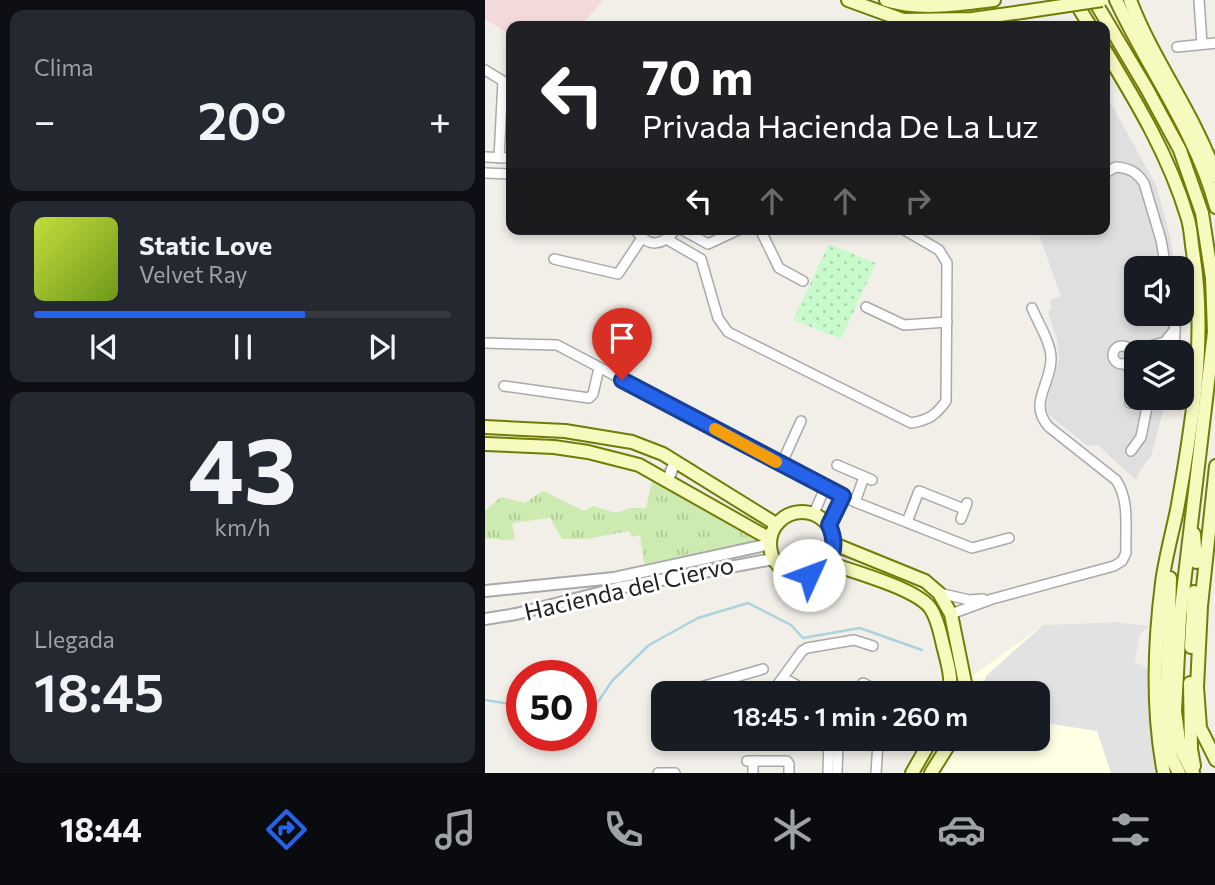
<!DOCTYPE html>
<html lang="es">
<head>
<meta charset="utf-8">
<style>
	body { margin:0; font-family:Commissioner,sans-serif; background:#242831; color:#f1f3f6; height:100vh; display:flex; flex-direction:column; font-size:26px; white-space:nowrap }
	* { box-sizing:border-box; margin:0 }
	p { font-size:23px; color:#9ea1a6 }
	.icon { flex:none; width:38px; height:38px; fill:none; stroke:currentColor; stroke-width:2; stroke-linecap:round; stroke-linejoin:round }
	.map { position:relative; flex:1; overflow:hidden }
	.panel { display:flex; flex-direction:column; gap:10px; padding:10px; background:#0d0f14; width:485px }
	.panel>* { flex:none }
	.hud { position:absolute; left:21px; top:21px; width:604px; height:214px; border-radius:14px; box-shadow:0 4px 10px #0003; background:#202124; color:#fff; overflow:hidden }
	.fabs { position:absolute; left:639px; top:256px; display:grid; gap:14px }
	.fabs a { display:grid; place-items:center; width:70px; height:70px; border-radius:14px; background:#171b24; box-shadow:0 4px 10px #0003; font-size:35px }
	.speed { position:absolute; left:21px; top:660px; display:flex; gap:14px; font-size:35px; font-weight:700; text-align:center }
	.speed>* { display:grid; place-content:center; width:91px; height:91px; border-radius:50%; background:#171b24; box-shadow:0 4px 10px #0003; line-height:1 }
	.speed .limit { border:10px solid #d22; background:#fff; color:#111 }
	.pin { position:absolute; display:grid; place-items:center; width:60px; height:60px; color:#fff; margin:-72px -30px; border-radius:50% 50% 50% 0; rotate:-45deg; box-shadow:0 0 7px #0007 }
	.pin .icon { rotate:45deg }
	.me { position:absolute; width:77px; margin:-38px; rotate:47deg; stroke-linejoin:round; filter:drop-shadow(0 0 5px #0008) }
	.turn { display:flex; align-items:center; gap:24px; height:147px; padding:0 21px; font-size:32px }
	.turn .icon { width:91px; height:91px; stroke-width:2.5 }
	.turn b { display:block; font-size:49px; line-height:60px }
	.lanes { display:flex; align-items:center; height:66px; padding:0 21px; background:#0003; justify-content:center; gap:35px; direction:ltr }
	.lanes .off { opacity:.35 }
	.big { font-size:52px; font-weight:600; line-height:1.1 }
	.panel .card { flex:1; display:flex; flex-direction:column; justify-content:center; gap:10px; min-width:0; padding:0 24px; border-radius:14px; background:#242831 }
	.panel .dial { align-items:center; gap:0 }
	.dial b { font-size:91px; line-height:1 }
	.song { display:flex; align-items:center; gap:21px }
	.cover { width:84px; height:84px; border-radius:10px; background:linear-gradient(135deg,hsl(70 70% 55%),hsl(80 70% 35%)) }
	.played { height:7px; border-radius:4px; background:linear-gradient(90deg,#2563eb 65%,#363941 65%) }
	.keys { display:flex; justify-content:space-around; direction:ltr }
	.heat { display:flex; justify-content:space-between; align-items:center; font-size:38px; direction:ltr }
	.trip { position:absolute; left:166px; top:681px; width:399px; height:70px; border-radius:14px; background:#171b24; box-shadow:0 4px 10px #0003; font-weight:600; line-height:70px; text-align:center }
	.dock { display:flex; height:112px; justify-content:space-around; align-items:center; background:#090b0e; color:#9ea1a6 }
	.dock .icon { width:49px; height:49px }
	.dock .current { color:#2563eb }
	.dock b { font-size:32px; color:#f1f3f6 }
	main { display:flex; flex:1; min-height:0 }
	.map>svg:first-child { display:block }
	.residential { fill:#e0dfdf }
	.commercial { fill:#f2dad9 }
	.education { fill:#ffffe5 }
	.grass { fill:url(#grass-tufts) }
	.park { fill:url(#park-dots) }
	.parking { fill:#e2e2e2 }
	.lines { fill:none; stroke-linecap:round; stroke-linejoin:round }
	.stream { stroke:#aad3df; stroke-width:2.5 }
	.minor-casing { stroke:#a9a9a9; stroke-width:12 }
	.tertiary-casing { stroke:#a9a9a9; stroke-width:14 }
	.secondary-casing { stroke:#707d05; stroke-width:16 }
	.minor { stroke:#fff; stroke-width:9 }
	.tertiary { stroke:#fff; stroke-width:10 }
	.secondary { stroke:#f7fabf; stroke-width:12 }
	.secondary-bridge-casing { stroke:#707d05; stroke-width:16; stroke-linecap:butt }
	.secondary-bridge { stroke:#f7fabf; stroke-width:12 }
	.route-casing { stroke:#184099; stroke-width:18 }
	.route { stroke:#2563eb; stroke-width:12 }
	.slow { stroke:#f59e0b; stroke-width:12 }
	.labels { text-anchor:middle; stroke-width:6; stroke-linejoin:round; paint-order:stroke }
	.street-label { font-size:24px; fill:#222; stroke:#fff }
</style>
</head>
<body>
<main>
<section class="panel">
<div class="card"><p>Clima</p>
<div class="heat"><a>−</a><b class="big">20°</b><a>+</a></div>
</div>
<div class="card">
<div class="song"><i class="cover"></i><div><b>Static Love</b><p>Velvet Ray</p></div></div>
<div class="played"></div>
<div class="keys"><svg class="icon" aria-label="previous" viewBox="0 0 24 24"><path d="M18 5L8 12l10 7zM5 5v14"/></svg><svg class="icon" aria-label="pause" viewBox="0 0 24 24"><path d="M8 5v14M16 5v14"/></svg><svg class="icon" aria-label="next" viewBox="0 0 24 24"><path d="M6 5l10 7-10 7zM19 5v14"/></svg></div>
</div>
<div class="card dial"><b>43</b><p>km/h</p></div>
<div class="card"><p>Llegada</p><b class="big">18:45</b></div>
</section>
<div class="map">
<svg width="731" height="773" viewBox="0 0 731 773">
	<defs>
		<pattern id="grass-tufts" width="24" height="20" patternUnits="userSpaceOnUse" patternTransform="scale(1.75)"><rect width="24" height="20" fill="#cdebb0"/><path d="M3 7l-1-3M5 7V3M7 7l1-3M15 17l-1-3M17 17v-4M19 17l1-3" fill="none" stroke="#b0c997"/></pattern>
		<pattern id="park-dots" width="8" height="8" patternUnits="userSpaceOnUse" patternTransform="scale(1.75)"><rect width="8" height="8" fill="#c8facc"/><path d="M2 2h.1M6 6h.1" fill="none" stroke="#acd6af" stroke-width="1.8" stroke-linecap="round"/></pattern>
	</defs>
	<rect width="100%" height="100%" fill="#f2efe9"/>
	<polygon class="residential" points="620,93 671,185 686,240 690,268 651,268 651,313 696,313 697,282 700,284 701,303 693,352 651,352 651,397 682,397 666,456 656,469 651,480 613,445 603,446 565,416 561,410 561,404 574,359 572,340 563,312 567,309 565,300 576,296 552,229 620,229"/>
	<polygon class="commercial" points="0,0 118,0 96,26 26,26 26,35 0,19"/>
	<polygon class="education" points="630,622 665,626 655,634 650,662 664,668 672,773 453,773 474,739 553,738 553,693 491,693 489,675 558,625"/>
	<polygon class="grass" points="167,481 272,541 159,564 155,535 147,537 144,531 101,539 77,539 65,518 27,523 30,539 19,540 0,538 0,511 16,497 40,503 58,491 99,511 108,506 131,513 145,508 161,508"/>
	<polygon class="park" points="344,244 391,263 356,339 308,320"/>
	<polygon class="parking" points="630,622 665,626 655,634 650,662 664,668 672,773 626,773 612,731 553,722 553,693 497,693 501,676 558,625"/>
	<g class="lines">
		<g class="stream">
			<polyline points="0,700 37,706"/>
			<polyline points="96,709 113,702 127,681 164,645 213,618 263,603 306,625 318,638 375,628 437,650"/>
		</g>
		<g class="minor-casing">
			<g id="minor">
				<polyline points="714,0 717,44"/>
				<polyline points="692,47 731,43"/>
				<polyline points="0,70 18,81 14,158"/>
				<polyline points="0,157 26,158"/>
				<polyline points="0,173 26,174"/>
				<path d="M620 173 631 167C644 168 652 172 659 183L676 240 681 268"/>
				<path d="M150 229C163 249 178 246 191 229"/>
				<polyline points="196,229 223,244 255,229"/>
				<polyline points="275,229 294,268 318,281"/>
				<path d="M183 240 216 259 233 318 243 332 426 423C444 420 451 415 461 401L462 263 454 250 418 229"/>
				<polyline points="69,259 133,274 157,238"/>
				<polyline points="381,307 419,325 462,322"/>
				<polyline points="687,313 690,329 689,352"/>
				<polyline points="0,343 72,345 370,502 487,548 524,538"/>
				<circle cx="637" cy="355" r="9"/>
				<polyline points="645,351 680,342 690,329"/>
				<polyline points="641,363 651,384"/>
				<polyline points="19,386 104,398 108,394 114,368"/>
				<polyline points="645,403 651,394"/>
				<polyline points="646,451 656,437 664,397"/>
				<polyline points="296,465 316,421"/>
				<polyline points="352,465 387,480"/>
				<polyline points="370,502 379,477"/>
				<polyline points="329,513 340,488"/>
				<polyline points="476,519 482,503"/>
				<polyline points="422,522 434,491 479,509"/>
				<polyline points="344,525 358,496"/>
				<polyline points="454,593 484,600 498,599"/>
				<path d="M466 614 507 599 629 566 637 561 641 553C640 529 645 500 631 480L564 427C543 404 565 386 566 360 567 344 553 323 547 308"/>
				<polyline points="378,683 396,693"/>
				<polyline points="293,684 304,681 325,693"/>
				<polyline points="293,684 307,693"/>
				<polyline points="195,693 278,669"/>
				<polyline points="292,693 293,684 317,651 322,648 369,640 388,646"/>
				<polyline points="345,743 443,745"/>
				<polyline points="262,761 302,761 304,764 304,773"/>
				<polyline points="173,773 190,773"/>
				<polyline points="268,773 268,761"/>
				<polyline points="343,773 344,740"/>
				<polyline points="352,773 353,743"/>
				<polyline points="391,773 393,743"/>
			</g>
		</g>
		<g class="tertiary-casing">
			<g id="tertiary">
				<polyline points="183,480 190,461"/>
				<polyline points="0,591 129,578 285,544"/>
				<polyline points="0,619 31,614 133,588 288,559"/>
			</g>
		</g>
		<g class="secondary-casing">
			<g id="secondary">
				<polyline points="363,0 418,20 487,19 537,12"/>
				<path d="M401 0C436 11 473 4 509 0"/>
				<polyline points="589,0 605,26"/>
				<polyline points="609,0 662,89 695,150 717,213 727,278 729,332 695,617 690,711 695,748 708,773"/>
				<path d="M631 0C663 69 711 132 731 207"/>
				<path d="M645 0C668 61 709 113 731 176"/>
				<path d="M620 50C652 103 684 156 702 216 706 227 706 240 708 252 722 338 707 426 692 510 687 534 680 559 677 583 669 646 667 711 679 773"/>
				<polyline points="0,427 80,431 147,442 178,454 291,524"/>
				<polyline points="0,444 69,447 103,452 154,465 285,539"/>
				<polyline points="731,466 716,606 712,687 715,728 731,760"/>
				<circle cx="317" cy="544" r="32"/>
				<polyline points="709,534 711,562"/>
				<polyline points="349,544 440,581 454,593 466,614 482,693"/>
				<path d="M344 563C369 572 433 589 446 609 453 620 455 633 458 645 462 661 467 677 465 693"/>
				<polyline points="685,578 681,724 685,755 694,773"/>
				<polyline points="706,647 709,592"/>
				<polyline points="705,683 706,749 709,766"/>
				<polyline points="427,773 447,738"/>
				<polyline points="446,773 468,738"/>
			</g>
		</g>
		<use href="#minor" class="minor"/>
		<use href="#tertiary" class="tertiary"/>
		<use href="#secondary" class="secondary"/>
		<g class="secondary-bridge-casing">
			<polyline id="secondary-bridge" points="537,12 617,0"/>
		</g>
		<use href="#secondary-bridge" class="secondary-bridge"/>
	</g>
	<g class="lines">
		<g class="route-casing">
			<path id="route" d="M137 380 358 496 344 525C354 548 347 566 324 575"/>
		</g>
		<use href="#route" class="route"/>
		<polyline class="slow" points="230,429 291,462"/>
	</g>
	<g class="labels">
		<g class="street-label">
			<text transform="translate(144 589) rotate(-13)" y="8">Hacienda del Ciervo</text>
		</g>
	</g>
</svg>
<div class="fabs">
<a><svg class="icon" aria-label="sound" viewBox="0 0 24 24"><path d="M4 9h4l5-4v14l-5-4H4zM17 9q2 3 0 6"/></svg></a>
<a><svg class="icon" aria-label="layers" viewBox="0 0 24 24"><path d="M12 4l9 5-9 5-9-5zM3 14l9 5 9-5"/></svg></a>
</div>
<div class="speed"><div class="limit">50</div></div>
<div class="pin" style="left:137px;top:380px;background:#d93025"><svg class="icon" aria-label="arrive" viewBox="0 0 24 24"><path d="M6 21V4h12l-3 4 3 4H6"/></svg></div>
<svg class="me" style="left:324px;top:575px" viewBox="-20 -20 40 40"><circle r="19" fill="#fff"/><path d="M0-13L10 11 0 6-10 11z" fill="#2563eb"/></svg>
<div class="trip">18:45 · 1 min · 260 m</div>
<div class="hud">
<div class="turn"><svg class="icon" aria-label="left" viewBox="0 0 24 24"><path d="M17 20v-9H6M10 6l-5 5 5 5"/></svg><div><b>70 m</b>Privada Hacienda De La Luz</div></div>
<div class="lanes"><svg class="icon" aria-label="left" viewBox="0 0 24 24"><path d="M17 20v-9H6M10 6l-5 5 5 5"/></svg><svg class="icon off" aria-label="ahead" viewBox="0 0 24 24"><path d="M12 20V5M6 11l6-6 6 6"/></svg><svg class="icon off" aria-label="ahead" viewBox="0 0 24 24"><path d="M12 20V5M6 11l6-6 6 6"/></svg><svg class="icon off" aria-label="right" viewBox="0 0 24 24"><path d="M7 20v-9h11M14 6l5 5-5 5"/></svg></div>
</div>
</div>
</main>
<nav class="dock">
<b>18:44</b>
<svg class="icon current" aria-label="directions" viewBox="0 0 24 24"><path d="M12 3l9 9-9 9-9-9zM9 14v-3h6M13 9l2 2-2 2"/></svg>
<svg class="icon" aria-label="music" viewBox="0 0 24 24"><path d="M9 18V5l10-2v13"/><circle cx="6" cy="18" r="3"/><circle cx="16" cy="16" r="3"/></svg>
<svg class="icon" aria-label="phone" viewBox="0 0 24 24"><path d="M5 4h4l2 5-3 2q2 4 5 5l2-3 5 2v4C11 20 4 13 5 4z"/></svg>
<svg class="icon" aria-label="climate" viewBox="0 0 24 24"><path d="M12 3v18M4 7l16 10M4 17L20 7"/></svg>
<svg class="icon" aria-label="car" viewBox="0 0 24 24"><path d="M5 17H2v-5l4-1 3-4h7l3 4 3 1v5h-3M9 17h6M6 11h13"/><circle cx="7" cy="17" r="2"/><circle cx="17" cy="17" r="2"/></svg>
<svg class="icon" aria-label="filters" viewBox="0 0 24 24"><path d="M4 7h16M4 17h16"/><circle cx="9" cy="7" r="2"/><circle cx="15" cy="17" r="2"/></svg>
</nav>
</body>
</html>
